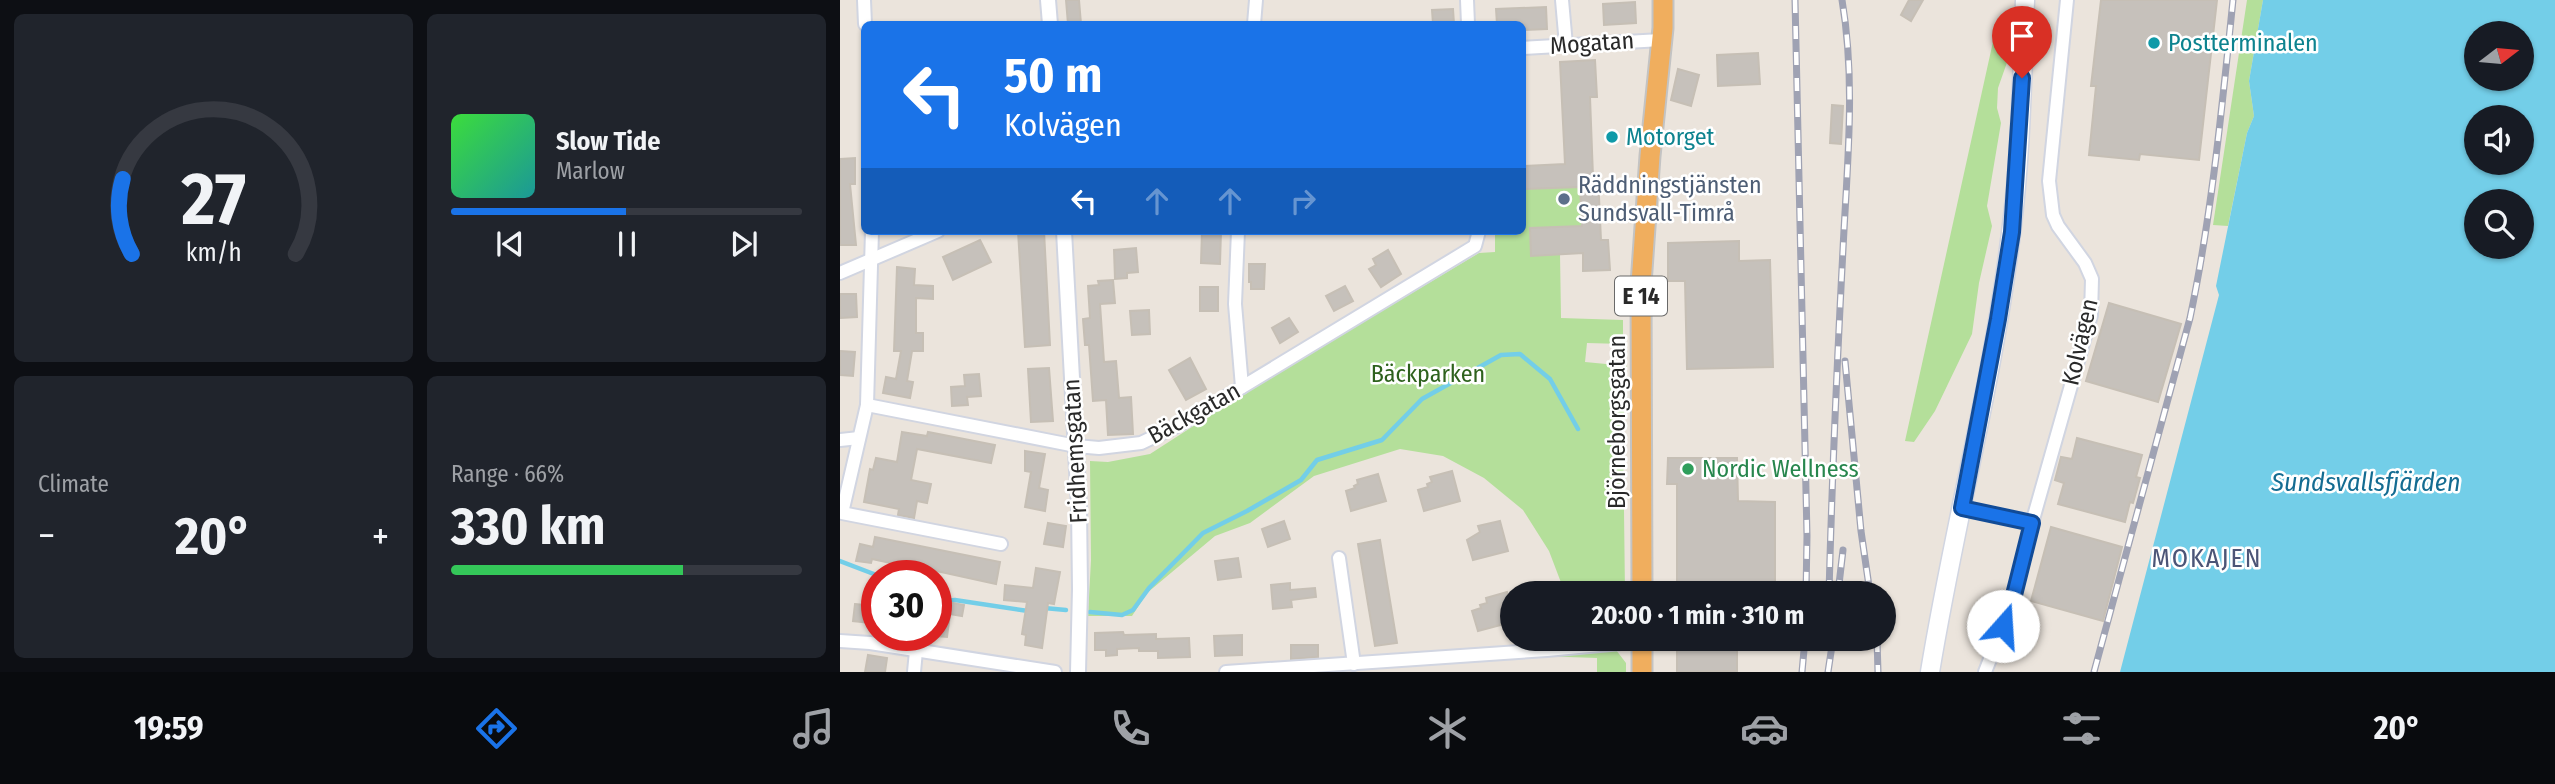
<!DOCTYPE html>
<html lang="en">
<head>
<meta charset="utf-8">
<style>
	body { margin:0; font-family:"Fira Sans Condensed",sans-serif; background:#20242c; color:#f1f3f6; height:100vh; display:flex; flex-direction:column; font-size:26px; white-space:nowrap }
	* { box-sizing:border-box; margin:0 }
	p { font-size:23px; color:#9ea1a6 }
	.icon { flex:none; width:38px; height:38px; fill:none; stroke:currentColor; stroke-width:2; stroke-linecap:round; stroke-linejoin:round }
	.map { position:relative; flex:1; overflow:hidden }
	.drawer { display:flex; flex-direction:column; gap:14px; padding:14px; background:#0d0f14; width:840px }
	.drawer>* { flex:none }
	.banner { position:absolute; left:21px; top:21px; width:665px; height:214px; border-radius:10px; box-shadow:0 2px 5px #0004; background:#1a73e8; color:#fff; overflow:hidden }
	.needle { width:46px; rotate:74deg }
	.buttons { position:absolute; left:1624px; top:21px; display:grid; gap:14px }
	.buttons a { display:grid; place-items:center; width:70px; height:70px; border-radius:50%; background:#171b24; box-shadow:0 2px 5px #0004; font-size:35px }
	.speed { position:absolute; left:21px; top:560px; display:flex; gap:14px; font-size:35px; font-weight:700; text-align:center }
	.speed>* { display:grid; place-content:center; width:91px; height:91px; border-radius:50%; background:#171b24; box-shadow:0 2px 5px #0004; line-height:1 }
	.speed .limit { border:10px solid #d22; background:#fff; color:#111 }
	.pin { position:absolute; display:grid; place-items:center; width:60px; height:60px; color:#fff; margin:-72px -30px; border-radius:50% 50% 50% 0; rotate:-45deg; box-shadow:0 0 7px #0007 }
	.pin .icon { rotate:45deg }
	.me { position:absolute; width:77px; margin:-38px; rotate:19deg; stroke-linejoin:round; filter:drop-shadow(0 0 5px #0008) }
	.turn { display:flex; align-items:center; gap:24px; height:147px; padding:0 28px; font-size:32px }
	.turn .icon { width:91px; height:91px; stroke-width:2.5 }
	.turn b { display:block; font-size:49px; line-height:60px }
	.lanes { display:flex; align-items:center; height:66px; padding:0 28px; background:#0003; justify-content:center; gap:35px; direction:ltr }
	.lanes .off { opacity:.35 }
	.big { font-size:52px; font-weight:700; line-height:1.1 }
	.drawer .card { flex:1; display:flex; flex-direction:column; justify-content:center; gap:10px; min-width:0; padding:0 24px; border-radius:10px; background:#20242c }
	.drawer .dial { align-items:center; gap:0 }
	.dial svg { height:182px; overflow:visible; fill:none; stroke:#363941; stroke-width:7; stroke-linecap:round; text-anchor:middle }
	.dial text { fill:#f1f3f6; stroke:none }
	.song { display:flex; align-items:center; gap:21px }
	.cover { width:84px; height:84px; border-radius:10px; background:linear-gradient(135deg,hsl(120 70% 55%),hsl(180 70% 35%)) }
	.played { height:7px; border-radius:4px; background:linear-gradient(90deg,#1a73e8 50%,#363941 50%) }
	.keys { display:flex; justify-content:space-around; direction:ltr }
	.heat { display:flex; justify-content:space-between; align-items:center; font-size:38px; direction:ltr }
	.charge { height:10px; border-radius:5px; background:linear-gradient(90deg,#34c759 66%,#363941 0) }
	.drawer .tiles { flex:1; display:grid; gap:14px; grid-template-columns:repeat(2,1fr) }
	.trip { position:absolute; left:660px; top:581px; width:396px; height:70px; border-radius:35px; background:#171b24; box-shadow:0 2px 5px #0004; font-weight:700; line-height:70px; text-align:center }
	.dock { display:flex; height:112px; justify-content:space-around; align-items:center; background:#090b0e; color:#9ea1a6 }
	.dock .icon { width:49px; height:49px }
	.dock .active { color:#1a73e8 }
	.dock b { font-size:32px; color:#f1f3f6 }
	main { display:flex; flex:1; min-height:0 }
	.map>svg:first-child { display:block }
	.green { fill:#b4df9a }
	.water { fill:#73cee8; fill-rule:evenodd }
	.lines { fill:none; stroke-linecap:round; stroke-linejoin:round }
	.stream { stroke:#73cee8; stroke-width:4.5 }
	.building { fill:#c6c1bb; stroke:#c6bfb5; stroke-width:2 }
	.minor-casing { stroke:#d1d5e1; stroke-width:16 }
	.tertiary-casing { stroke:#d1d5e1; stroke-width:18 }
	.secondary-casing { stroke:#d1d5e1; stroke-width:21 }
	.trunk-casing { stroke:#c3c3c3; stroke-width:23 }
	.minor { stroke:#fff; stroke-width:12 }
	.tertiary { stroke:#fff; stroke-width:14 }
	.secondary { stroke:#fff; stroke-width:18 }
	.trunk { stroke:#f0ae5e; stroke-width:19 }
	.rail-casing { stroke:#9fa2b3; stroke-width:7 }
	.rail { stroke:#fff; stroke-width:4.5; stroke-dasharray:13; stroke-linecap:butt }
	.route-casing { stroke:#114b97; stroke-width:18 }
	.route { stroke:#1a73e8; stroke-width:12 }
	.culture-dot { fill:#0f9aa8; stroke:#fff; stroke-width:2.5 }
	.service-dot { fill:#5c6f8a; stroke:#fff; stroke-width:2.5 }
	.leisure-dot { fill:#2e9e5b; stroke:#fff; stroke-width:2.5 }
	.labels { text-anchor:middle; stroke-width:5; stroke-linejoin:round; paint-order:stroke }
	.shield { fill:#fff; stroke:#696969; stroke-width:2 }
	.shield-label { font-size:23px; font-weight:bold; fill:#292929 }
	.street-label { font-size:24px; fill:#292929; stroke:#fff }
	.culture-label { font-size:24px; fill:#0d838f; stroke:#fff; text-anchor:start }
	.service-label { font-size:24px; fill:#4e5e75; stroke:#fff; text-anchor:start }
	.park-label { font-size:24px; fill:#2e621d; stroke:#fff }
	.leisure-label { font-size:24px; fill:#27864d; stroke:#fff; text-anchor:start }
	.water-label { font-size:26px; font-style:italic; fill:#146c92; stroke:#fff }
	.neighbourhood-label { font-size:26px; letter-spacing:2px; fill:#4c5577; stroke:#fff }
</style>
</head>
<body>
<main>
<section class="drawer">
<div class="tiles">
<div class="card dial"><svg viewBox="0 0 100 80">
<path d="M14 69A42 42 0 1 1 86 69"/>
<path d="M14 69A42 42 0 0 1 10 36" stroke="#1a73e8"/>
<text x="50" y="56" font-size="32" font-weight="700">27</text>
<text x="50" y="72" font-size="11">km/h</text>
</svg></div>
<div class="card">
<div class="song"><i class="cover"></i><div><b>Slow Tide</b><p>Marlow</p></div></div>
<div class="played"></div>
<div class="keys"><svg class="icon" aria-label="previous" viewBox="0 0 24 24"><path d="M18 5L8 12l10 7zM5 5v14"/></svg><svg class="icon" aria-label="pause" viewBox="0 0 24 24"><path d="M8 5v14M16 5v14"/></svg><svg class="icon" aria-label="next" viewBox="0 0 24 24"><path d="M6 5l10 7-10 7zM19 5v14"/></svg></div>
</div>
<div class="card"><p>Climate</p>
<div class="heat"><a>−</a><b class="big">20°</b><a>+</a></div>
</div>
<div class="card"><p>Range · 66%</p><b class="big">330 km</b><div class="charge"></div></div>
</div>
</section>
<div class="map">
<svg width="1715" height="672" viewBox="0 0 1715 672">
	<rect width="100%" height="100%" fill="#ebe4dc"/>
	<g class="green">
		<polygon points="1407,0 1423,0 1409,81 1414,116 1407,133 1388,226 1373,225"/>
		<polygon points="1156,28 1162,33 1170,54 1158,88 1157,108 1161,123 1147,206 1152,226 1139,283 1132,334 1095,411 1074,442 1065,441"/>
		<polygon points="740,187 743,240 736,227 690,228 720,254 721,318 783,320 783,344 747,343 745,362 787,366 783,429 785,593 725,593 709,551 683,510 644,478 603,456 560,449 474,476 410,523 375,536 307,593 292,616 248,616 251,560 250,461 268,462 310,454 414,387 639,253 655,252 655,231 682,231 683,189"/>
		<polygon points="776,650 786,663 786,672 757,672 757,658 699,656"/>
	</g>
	<path class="water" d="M1423 0H1715V672H1280L1379 295 1376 286 1407 133 1414 116 1409 81ZM1636 33H1682V79H1636ZM1636 117H1682V163H1636ZM1636 201H1682V247H1636Z"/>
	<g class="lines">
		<g class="stream">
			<polyline points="0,561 39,576"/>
			<polyline points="96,598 105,601 115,600 188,611"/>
			<polyline points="204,608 226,610"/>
			<polyline points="250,612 282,615 293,610 309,588 363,533 407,511 461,480 477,460 542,440 582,399 661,355 680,354 710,379 738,429"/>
		</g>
	</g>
	<g class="building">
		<polygon points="226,0 239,0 241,24 228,24"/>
		<polygon points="1069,0 1083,0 1071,21 1061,15"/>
		<polygon points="1261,0 1377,0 1359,160 1300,154 1299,160 1249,155 1256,86 1251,86"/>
		<polygon points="795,2 796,23 764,25 763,4"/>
		<polygon points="706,7 707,29 682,30 682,24 657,24 656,9"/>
		<polygon points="613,9 614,24 593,24 592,10"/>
		<polygon points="918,53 920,84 878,86 877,55"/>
		<polygon points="755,60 757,97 750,97 753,177 758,176 761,240 768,240 770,270 743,271 743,253 691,256 690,228 742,226 740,187 682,189 682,166 725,164 720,62"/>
		<polygon points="838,69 859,75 851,106 831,100"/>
		<polygon points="992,105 1003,106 1001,144 990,143"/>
		<polygon points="15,158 15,184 10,184 16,245 0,245 0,159"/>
		<polygon points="178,231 204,231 210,345 185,347"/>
		<polygon points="362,231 381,231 380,264 361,263"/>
		<polygon points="140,240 151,262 113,280 103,257"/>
		<polygon points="899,241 899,261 930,260 933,367 847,369 845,281 828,281 828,243"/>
		<polygon points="296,248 298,272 287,273 287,278 275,279 274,250"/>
		<polygon points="548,250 561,274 541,287 529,269 536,265 533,259"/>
		<polygon points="409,264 425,264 424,289 411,289 411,282 409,282"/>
		<polygon points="57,267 75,269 74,285 93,286 93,299 76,298 76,333 83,333 83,351 72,351 67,381 73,382 70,398 43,393 46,377 56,379 61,351 54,351"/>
		<polygon points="273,280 275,303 260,304 264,362 276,361 279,398 291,397 293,434 268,435 266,400 253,401 249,345 245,345 243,319 250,318 248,286 259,285 258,281"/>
		<polygon points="505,286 513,301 494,311 486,296"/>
		<rect x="360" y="287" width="18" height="24"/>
		<polygon points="0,294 16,294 17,317 0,318"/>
		<polygon points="1269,303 1341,324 1318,402 1246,381"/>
		<polygon points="309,310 310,334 292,335 290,311"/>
		<polygon points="449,318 458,332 440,343 432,328"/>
		<polygon points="0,351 15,352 13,376 0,375"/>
		<polygon points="350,358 366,389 346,400 329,370"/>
		<polygon points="209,368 213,421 191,422 188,369"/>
		<polygon points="139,374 141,396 127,397 128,405 112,406 111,387 125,386 124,375"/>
		<polygon points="62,432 87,436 88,432 155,445 151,463 77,449 71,480 91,484 87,503 77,501 74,518 58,515 59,509 24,502 30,469 33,470 36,458 57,462"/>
		<polygon points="1237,438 1302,455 1296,477 1300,478 1293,503 1290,502 1285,522 1218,504 1224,483 1215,480 1221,457 1232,459"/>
		<polygon points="185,451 205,454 199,488 208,490 205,511 185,507 191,472 185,471"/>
		<polygon points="828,458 897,458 898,501 935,502 935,593 837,593 837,484 827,484"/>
		<polygon points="612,471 620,501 584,511 578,490 588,487 587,484 592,482 590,477"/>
		<polygon points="538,474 546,501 511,511 506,491 515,488 514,486 518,484 517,480"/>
		<polygon points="444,521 450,539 428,547 422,529"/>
		<polygon points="660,521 668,551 633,560 627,540 640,532 638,526"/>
		<polygon points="208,523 226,526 223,547 204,544"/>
		<polygon points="1211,527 1282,547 1263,621 1191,601"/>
		<polygon points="35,537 160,562 156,584 60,563 60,565 32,559 31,563 16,561 20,544 33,547"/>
		<polygon points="540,540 557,643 535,646 518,544"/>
		<polygon points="398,558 401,577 378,580 375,561"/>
		<polygon points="196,568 220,572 214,604 208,603 202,648 185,645 186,635 182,634 187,602 164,600 165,585 193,588"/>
		<polygon points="450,583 450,590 475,588 476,597 451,600 452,607 433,609 431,585"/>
		<polygon points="667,592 672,610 672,622 638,631 632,611 641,608 640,605 647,603 646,598"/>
		<polygon points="96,600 124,605 122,616 110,614 107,637 96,636"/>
		<polygon points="15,604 33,606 30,623 13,621"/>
		<polygon points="283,632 284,635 316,634 316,639 349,638 350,657 318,658 318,651 299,651 299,648 277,649 277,655 266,656 266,650 255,650 255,633"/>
		<polygon points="402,635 402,655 375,656 374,636"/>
		<polygon points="837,639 897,639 897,671 837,672"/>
		<polygon points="451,645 478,645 478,657 451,659"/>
		<polygon points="28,655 47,658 45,672 25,672"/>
	</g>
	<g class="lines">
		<g class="minor-casing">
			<g id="minor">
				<polyline points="24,0 25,24"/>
				<polyline points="627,0 628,24"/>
				<polyline points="722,0 726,45"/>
				<polyline points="414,24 416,0"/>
				<polyline points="682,48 821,40"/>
				<polyline points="32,231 27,405 2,513 161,544"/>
				<polyline points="398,231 395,304 402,387"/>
				<polyline points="0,273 98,231"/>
				<polyline points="27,405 236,446 259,448 301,443 341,424 635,246 639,231"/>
				<polyline points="0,440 19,438"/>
				<polyline points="1122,508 1192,523"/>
				<polyline points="499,558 514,664"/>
				<polyline points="0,641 30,643 215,672"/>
				<polyline points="74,672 76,651"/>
				<polyline points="386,672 707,650 802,641"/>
				<polyline points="1145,672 1172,603 1192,523 1251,315 1252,279 1245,263 1218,226 1213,215 1209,181 1227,0"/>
			</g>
		</g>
		<g class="tertiary-casing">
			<g id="tertiary">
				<polyline points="208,0 210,24"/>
				<polyline points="224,231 239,507 240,589 238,672"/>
			</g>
		</g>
		<g class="secondary-casing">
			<path id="secondary" d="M1090 672C1114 525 1153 381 1171 233 1181 156 1182 78 1185 0"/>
		</g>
		<g class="trunk-casing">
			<g id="trunk">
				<polyline points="802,593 801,284 810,156 823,28 823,0"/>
				<polyline points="802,639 802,672"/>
			</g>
		</g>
		<use href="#minor" class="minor"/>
		<use href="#tertiary" class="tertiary"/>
		<use href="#secondary" class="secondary"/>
		<use href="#trunk" class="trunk"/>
		<g class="rail-casing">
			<g id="rail">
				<polyline points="955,0 967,536 966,593"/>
				<polyline points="1005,361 1021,531 1030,593"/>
				<path d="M989 593C992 478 997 364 1003 249 1007 166 1016 82 1002 0"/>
				<polyline points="998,593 1003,550"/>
				<polyline points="1037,639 1038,672"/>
				<polyline points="962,672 965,639"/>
				<polyline points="988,672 993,639"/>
				<path d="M1254 672 1350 318C1372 213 1382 107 1393 0"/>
			</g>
		</g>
		<use href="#rail" class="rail"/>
	</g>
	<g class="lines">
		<g class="route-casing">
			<polyline id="route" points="1163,626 1172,603 1192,523 1122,508 1158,319 1172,232 1182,78"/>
		</g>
		<use href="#route" class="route"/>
	</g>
	<g class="culture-dot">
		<circle cx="1314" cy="43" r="7"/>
		<circle cx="772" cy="137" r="7"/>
	</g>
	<circle class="service-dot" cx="724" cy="199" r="7"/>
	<circle class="leisure-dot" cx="848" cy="469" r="7"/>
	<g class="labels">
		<rect class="shield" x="775" y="276.5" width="52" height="39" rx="5"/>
		<g class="shield-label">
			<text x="801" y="304">E 14</text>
		</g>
		<g class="street-label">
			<text transform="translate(752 43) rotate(-4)" y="8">Mogatan</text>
			<text transform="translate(1240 342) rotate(-77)" y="8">Kolvägen</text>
			<text transform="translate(354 413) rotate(-29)" y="8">Bäckgatan</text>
			<text transform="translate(777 422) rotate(-90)" y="8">Björneborgsgatan</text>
			<text transform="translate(235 451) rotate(-93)" y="8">Fridhemsgatan</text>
		</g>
		<g class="culture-label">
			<text x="1328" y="51">Postterminalen</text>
			<text x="786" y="145">Motorget</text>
		</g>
		<g class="service-label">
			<text x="738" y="193">Räddningstjänsten<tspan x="738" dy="28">Sundsvall-Timrå</tspan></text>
		</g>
		<g class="park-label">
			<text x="588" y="382">Bäckparken</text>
		</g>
		<g class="leisure-label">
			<text x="862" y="477">Nordic Wellness</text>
		</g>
		<g class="water-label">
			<text x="1526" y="491">Sundsvallsfjärden</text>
		</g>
		<g class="neighbourhood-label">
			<text x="1367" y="567">MOKAJEN</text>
		</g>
	</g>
</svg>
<div class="buttons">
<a><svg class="needle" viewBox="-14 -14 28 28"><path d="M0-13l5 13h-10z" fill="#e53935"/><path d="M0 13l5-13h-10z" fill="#9ea1a6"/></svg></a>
<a><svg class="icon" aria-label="sound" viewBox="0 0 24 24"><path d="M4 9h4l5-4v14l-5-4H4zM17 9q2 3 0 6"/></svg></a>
<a><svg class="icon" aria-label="search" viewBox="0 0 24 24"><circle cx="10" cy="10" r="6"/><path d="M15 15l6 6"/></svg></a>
</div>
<div class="speed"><div class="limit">30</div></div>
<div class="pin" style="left:1182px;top:78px;background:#d93025"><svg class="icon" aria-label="arrive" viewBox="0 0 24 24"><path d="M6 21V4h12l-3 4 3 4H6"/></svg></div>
<svg class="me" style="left:1163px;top:626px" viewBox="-20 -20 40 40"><circle r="19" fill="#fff"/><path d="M0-13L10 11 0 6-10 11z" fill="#1a73e8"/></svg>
<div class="trip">20:00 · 1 min · 310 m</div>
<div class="banner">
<div class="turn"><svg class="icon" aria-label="left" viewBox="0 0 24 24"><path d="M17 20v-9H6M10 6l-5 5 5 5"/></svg><div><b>50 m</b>Kolvägen</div></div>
<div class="lanes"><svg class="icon" aria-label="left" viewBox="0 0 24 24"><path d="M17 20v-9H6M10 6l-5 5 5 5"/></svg><svg class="icon off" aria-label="ahead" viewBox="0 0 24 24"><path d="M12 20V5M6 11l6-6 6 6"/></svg><svg class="icon off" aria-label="ahead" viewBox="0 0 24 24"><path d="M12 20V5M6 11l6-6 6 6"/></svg><svg class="icon off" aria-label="right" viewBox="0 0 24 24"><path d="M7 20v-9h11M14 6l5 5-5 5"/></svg></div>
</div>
</div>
</main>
<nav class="dock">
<b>19:59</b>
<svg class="icon active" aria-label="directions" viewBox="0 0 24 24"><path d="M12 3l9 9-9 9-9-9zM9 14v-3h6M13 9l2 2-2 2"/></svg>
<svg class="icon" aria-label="music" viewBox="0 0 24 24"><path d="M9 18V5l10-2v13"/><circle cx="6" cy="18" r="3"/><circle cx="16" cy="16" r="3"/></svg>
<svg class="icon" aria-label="phone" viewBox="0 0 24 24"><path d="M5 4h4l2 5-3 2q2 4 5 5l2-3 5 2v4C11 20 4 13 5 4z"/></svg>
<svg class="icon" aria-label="climate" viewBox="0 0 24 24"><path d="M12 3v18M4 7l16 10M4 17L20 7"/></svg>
<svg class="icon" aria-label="car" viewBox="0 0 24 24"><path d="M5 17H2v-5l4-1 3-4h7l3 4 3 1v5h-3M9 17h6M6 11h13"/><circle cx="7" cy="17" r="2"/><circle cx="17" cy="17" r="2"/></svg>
<svg class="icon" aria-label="filters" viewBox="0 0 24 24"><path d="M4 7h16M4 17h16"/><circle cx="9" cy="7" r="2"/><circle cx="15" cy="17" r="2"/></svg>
<b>20°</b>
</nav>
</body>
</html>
